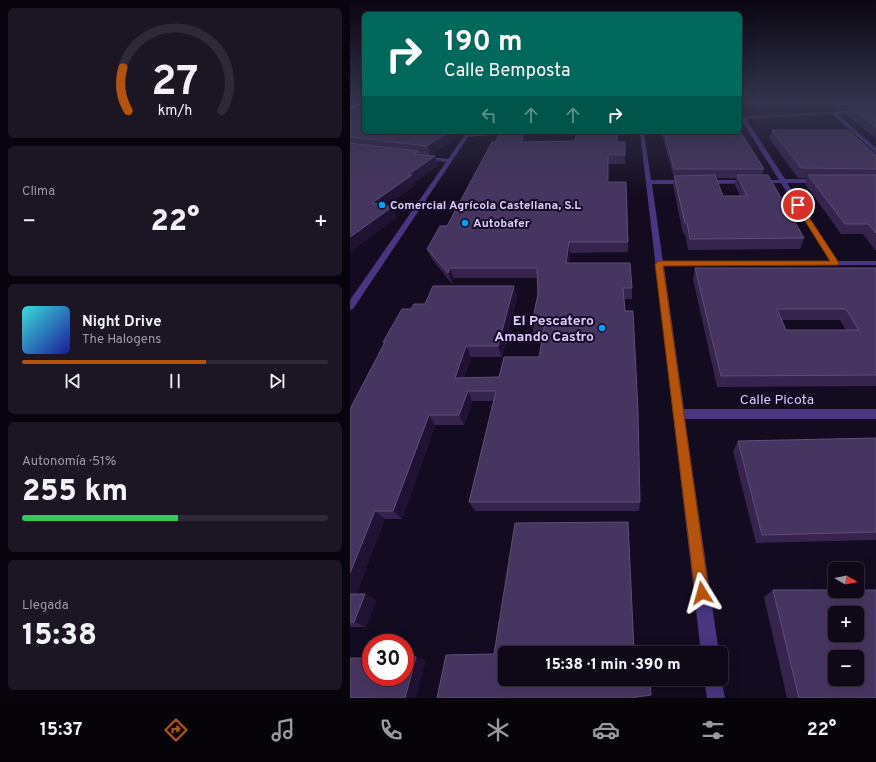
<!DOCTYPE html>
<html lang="es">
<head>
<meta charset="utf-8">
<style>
	body { margin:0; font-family:Overpass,sans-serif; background:#1c1624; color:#f1f3f6; height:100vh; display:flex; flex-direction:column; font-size:15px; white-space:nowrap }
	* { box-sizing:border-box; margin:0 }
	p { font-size:13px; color:#9b9aa1 }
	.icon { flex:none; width:22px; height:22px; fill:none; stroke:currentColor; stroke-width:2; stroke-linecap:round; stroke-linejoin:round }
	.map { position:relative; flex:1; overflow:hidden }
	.drawer { display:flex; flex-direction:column; gap:8px; padding:8px; background:#08040d; width:350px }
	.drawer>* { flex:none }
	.hud { position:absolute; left:12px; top:12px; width:380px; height:122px; border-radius:6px; box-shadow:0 4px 16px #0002,0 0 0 1px #2e2936; background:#00695c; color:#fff; overflow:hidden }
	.needle { width:26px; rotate:99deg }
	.controls { position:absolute; left:478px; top:562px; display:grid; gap:8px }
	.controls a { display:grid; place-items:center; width:36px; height:36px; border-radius:6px; background:#0e0817; box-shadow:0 4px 16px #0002,0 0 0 1px #2e2936; font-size:20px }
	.speed { position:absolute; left:12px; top:634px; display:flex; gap:8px; font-size:20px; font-weight:700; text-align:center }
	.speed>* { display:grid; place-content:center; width:52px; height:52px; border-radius:50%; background:#0e0817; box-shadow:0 4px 16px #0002,0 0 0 1px #2e2936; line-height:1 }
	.speed .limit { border:6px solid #d22; background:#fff; color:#111 }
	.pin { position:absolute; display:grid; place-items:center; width:34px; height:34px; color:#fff; margin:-17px; border:2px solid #fff; border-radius:50%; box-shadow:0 1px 4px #0007 }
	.me { position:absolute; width:44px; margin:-22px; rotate:352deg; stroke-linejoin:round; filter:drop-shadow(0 0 3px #0008) }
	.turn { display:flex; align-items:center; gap:14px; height:84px; padding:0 16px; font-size:18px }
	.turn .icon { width:52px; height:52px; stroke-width:2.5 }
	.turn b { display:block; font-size:28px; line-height:34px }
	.lanes { display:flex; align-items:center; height:38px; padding:0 16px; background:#0003; justify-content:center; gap:20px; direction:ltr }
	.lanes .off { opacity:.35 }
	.big { font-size:30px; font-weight:800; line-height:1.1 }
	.drawer .card { flex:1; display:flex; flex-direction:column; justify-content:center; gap:6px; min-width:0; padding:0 14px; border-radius:6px; background:#1c1624 }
	.drawer .dial { align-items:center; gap:0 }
	.dial svg { height:104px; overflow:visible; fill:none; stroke:#2e2936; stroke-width:7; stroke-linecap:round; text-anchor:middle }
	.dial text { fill:#f1f3f6; stroke:none }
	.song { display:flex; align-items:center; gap:12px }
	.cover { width:48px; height:48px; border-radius:6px; background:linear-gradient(135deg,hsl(180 70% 55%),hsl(240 70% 35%)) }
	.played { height:4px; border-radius:2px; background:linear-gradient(90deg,#b45309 60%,#2e2936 60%) }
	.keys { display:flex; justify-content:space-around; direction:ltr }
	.heat { display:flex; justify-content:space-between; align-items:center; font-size:22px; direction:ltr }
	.charge { height:6px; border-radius:3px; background:linear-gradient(90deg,#34c759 51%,#2e2936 0) }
	.trip { position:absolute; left:148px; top:646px; width:230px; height:40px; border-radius:6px; background:#0e0817; box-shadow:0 4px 16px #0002,0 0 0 1px #2e2936; font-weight:800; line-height:40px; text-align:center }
	.dock { display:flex; height:64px; justify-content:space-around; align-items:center; background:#060309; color:#9b9aa1 }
	.dock .icon { width:28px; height:28px }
	.dock .active { color:#b45309 }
	.dock b { font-size:18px; color:#f1f3f6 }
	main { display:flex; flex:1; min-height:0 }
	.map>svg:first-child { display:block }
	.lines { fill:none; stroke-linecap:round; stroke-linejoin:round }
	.minor { fill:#493580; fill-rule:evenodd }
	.highway { fill:#ff4573; fill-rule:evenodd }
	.wall { fill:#36244e; fill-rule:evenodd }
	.shaded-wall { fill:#201233 }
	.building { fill:#473561; stroke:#5f4d7a; fill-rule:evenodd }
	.route { fill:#b45309; stroke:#753606 }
	.poi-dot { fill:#00a3f5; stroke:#130b1f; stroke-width:1.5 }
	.labels { text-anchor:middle; stroke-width:4; stroke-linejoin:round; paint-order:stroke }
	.far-poi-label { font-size:12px; font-weight:bold; fill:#dccaff; stroke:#130b1f; text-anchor:start }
	.poi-label { font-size:14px; font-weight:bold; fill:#dccaff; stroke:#130b1f; text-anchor:end }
	.street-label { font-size:14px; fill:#dccaff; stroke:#130b1f }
</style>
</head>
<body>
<main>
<section class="drawer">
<div class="card dial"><svg viewBox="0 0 100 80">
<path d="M14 69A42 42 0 1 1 86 69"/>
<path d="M14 69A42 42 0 0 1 10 36" stroke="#b45309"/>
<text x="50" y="56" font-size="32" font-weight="700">27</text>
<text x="50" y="72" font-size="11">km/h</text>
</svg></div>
<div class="card"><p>Clima</p>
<div class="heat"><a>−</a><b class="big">22°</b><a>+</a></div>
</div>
<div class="card">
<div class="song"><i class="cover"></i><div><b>Night Drive</b><p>The Halogens</p></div></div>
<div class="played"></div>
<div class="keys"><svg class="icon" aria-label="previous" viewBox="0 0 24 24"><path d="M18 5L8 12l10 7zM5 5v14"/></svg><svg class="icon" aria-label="pause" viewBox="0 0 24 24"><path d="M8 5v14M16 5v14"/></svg><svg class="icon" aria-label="next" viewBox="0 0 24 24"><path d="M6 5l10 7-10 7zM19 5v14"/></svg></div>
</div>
<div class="card"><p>Autonomía · 51%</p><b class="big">255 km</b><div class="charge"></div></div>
<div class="card"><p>Llegada</p><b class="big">15:38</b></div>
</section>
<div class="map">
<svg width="526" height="698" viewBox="0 0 526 698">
	<rect width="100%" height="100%" fill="#130b1f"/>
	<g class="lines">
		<g class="minor">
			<polygon points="526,109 526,111 487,114 526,148 526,153 482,114 396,119 435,179 468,179 471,181 468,183 437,183 488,261 526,261 526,265 314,266 334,409 526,409 526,419 335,419 369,653 351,653 290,132 294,132 301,180 336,180 339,182 336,184 302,184 313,262 480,261 431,183 354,184 351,182 354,180 429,180 391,119 390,119 390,117"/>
			<polygon points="117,132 121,132 120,134 174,132 118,137 3,309 0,310 0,300 96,162 70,158 73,156 98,159"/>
			<polygon points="371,677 375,698 357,698 354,679 371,679"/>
		</g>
		<polygon class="highway" points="14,100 14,104 0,110 0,106"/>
	</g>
	<g class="wall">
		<polygon points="434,100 463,100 461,106 444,107"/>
		<polygon points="478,100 526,100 526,139 497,115 499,109 491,110"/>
		<polygon points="0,110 14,132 105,132 107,138 80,155 69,154 85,156 88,166 64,182 65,185 37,206 47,217 0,252"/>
		<polygon points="422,130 526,155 526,250 525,250 513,234 491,234 455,184 457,178 448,178 419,138"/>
		<polygon points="227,132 268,132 267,142 275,142 275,164 258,164 258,182 278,242 278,252 220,253 219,263 282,288 282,299 274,299 290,502 289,511 125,511 119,502 144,401 122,401 114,425 85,425 52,519 35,519 6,594 15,594 26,600 16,627 0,627 0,409 34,344 33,342 61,309 75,304 167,297 152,357 121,357 114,377 149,377 189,357 193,334 184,334 182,323 188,294 187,278 104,278 102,284 82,259 77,249 176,138 175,142 225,141"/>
		<path d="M311 132H390L414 169 412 175 454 238 450 249 338 250 335 234H333L323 185 324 178ZM366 178H386L385 185 390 196H373Z"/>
		<path d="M345 268H526V386L367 387 343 279ZM432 320H490L496 330H436Z"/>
		<polygon points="526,438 526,540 406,543 383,451 388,441"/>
		<polygon points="423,590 526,698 437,698 414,597"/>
		<polygon points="284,651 301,695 299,696 286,698 87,698"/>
	</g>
	<g class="shaded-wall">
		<polygon points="99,132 105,132 107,138 80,155 77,146"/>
		<polygon points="174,132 175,132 176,138 172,150 171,142"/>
		<polygon points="85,156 88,166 64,182 65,185 27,213 22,203 58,175"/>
		<polygon points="42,207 47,217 0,252 0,237"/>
		<polygon points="219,242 220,253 218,274 216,263"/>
		<polygon points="100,268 104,278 102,284 98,273"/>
		<polygon points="164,286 167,297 152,357 148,346"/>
		<polygon points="116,346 121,357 110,388 105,378"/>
		<polygon points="118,391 122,401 114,425 109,415"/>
		<polygon points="79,415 85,425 52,519 43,511"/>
		<polygon points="25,511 35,519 4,599 0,597 0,573"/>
		<polygon points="15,594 26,600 16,627 4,622"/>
		<polygon points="66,657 76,661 66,698 55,698"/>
	</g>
	<g class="building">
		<polygon points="491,100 526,100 494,102"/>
		<polygon points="14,104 14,132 99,132 77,146 0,137 0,110"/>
		<polygon points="526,105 526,127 500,107"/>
		<polygon points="422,130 498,130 526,155 526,169 451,168"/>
		<polygon points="390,131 414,169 324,169 314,132 390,132"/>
		<polygon points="150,132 174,132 171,142 225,141 227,132 267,132 267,142 275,142 275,155 258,155 258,182 276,182 278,242 219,242 216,263 280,263 282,288 273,288 275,311 283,311 288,411 290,502 119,502 146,391 118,391 109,415 79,415 43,511 25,511 0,573 0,409 35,342 33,342 52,309 61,309 64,304 75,304 83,286 164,286 148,346 116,346 105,378 149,377 154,357 189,357 195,323 182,323 188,294 187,268 100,268 98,273 77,249 90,226 97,226 142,142 145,142"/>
		<polygon points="0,143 68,151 64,154 85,156 58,175 62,175 22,203 42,207 0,237"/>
		<polygon points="365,175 373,196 397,196 387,175 418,175 454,238 340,239 337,223 335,223 324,176"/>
		<polygon points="458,175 526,175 526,233 518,224 495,224"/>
		<path d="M345 268H526V375L371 376ZM427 309H496L509 330H436Z"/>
		<polygon points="526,438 526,532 412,535 388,441"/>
		<polygon points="278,522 284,651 299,651 299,653 155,653 155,679 300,679 301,695 285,697 285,698 87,698 96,655 144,654 165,523"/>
		<path d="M423 590H485V591H507V590H526V698H449ZM485 613H507V635H485ZM485 657H507V679H485Z"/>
		<polygon points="0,594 15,594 4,622 0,622"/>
		<polygon points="55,657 66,657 55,698 0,698 0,658 21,658 21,677 55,677"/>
	</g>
	<linearGradient id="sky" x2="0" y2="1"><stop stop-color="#0a0611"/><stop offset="0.51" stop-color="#33344d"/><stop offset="1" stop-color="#33344d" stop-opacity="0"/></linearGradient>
	<rect width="526" height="198" fill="url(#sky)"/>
	<polygon class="route" points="446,203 451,205 489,263 488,265 313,266 359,593 357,598 352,600 347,598 345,593 305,264 309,261 480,261 445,205"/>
	<g class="poi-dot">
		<circle cx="32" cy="205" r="4"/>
		<circle cx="115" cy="223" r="4"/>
		<circle cx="252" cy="328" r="4"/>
	</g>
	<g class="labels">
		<g class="far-poi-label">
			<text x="40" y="209">Comercial Agrícola Castellana, S.L</text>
			<text x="123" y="227">Autobafer</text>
		</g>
		<g class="poi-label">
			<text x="244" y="325">El Pescatero<tspan x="244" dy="16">Amando Castro</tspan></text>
		</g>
		<g class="street-label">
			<text x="427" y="404">Calle Picota</text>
		</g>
	</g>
</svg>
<div class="controls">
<a><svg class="needle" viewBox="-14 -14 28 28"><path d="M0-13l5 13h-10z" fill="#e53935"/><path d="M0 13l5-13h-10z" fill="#9b9aa1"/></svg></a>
<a>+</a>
<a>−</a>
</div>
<div class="speed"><div class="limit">30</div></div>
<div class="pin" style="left:448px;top:205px;background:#d93025"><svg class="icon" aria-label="arrive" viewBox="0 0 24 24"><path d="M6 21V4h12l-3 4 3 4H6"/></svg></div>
<svg class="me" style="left:352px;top:593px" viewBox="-20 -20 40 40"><path d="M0-17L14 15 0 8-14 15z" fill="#b45309" stroke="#fff" stroke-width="4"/></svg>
<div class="trip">15:38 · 1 min · 390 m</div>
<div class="hud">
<div class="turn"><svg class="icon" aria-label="right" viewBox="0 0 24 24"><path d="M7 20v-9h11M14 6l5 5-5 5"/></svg><div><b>190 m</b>Calle Bemposta</div></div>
<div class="lanes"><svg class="icon off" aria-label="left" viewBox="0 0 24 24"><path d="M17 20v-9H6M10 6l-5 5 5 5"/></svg><svg class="icon off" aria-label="ahead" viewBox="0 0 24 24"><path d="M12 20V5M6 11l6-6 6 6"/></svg><svg class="icon off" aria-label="ahead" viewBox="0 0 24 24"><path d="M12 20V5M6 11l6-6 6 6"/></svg><svg class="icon" aria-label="right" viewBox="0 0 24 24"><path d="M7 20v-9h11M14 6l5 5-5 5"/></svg></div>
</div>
</div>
</main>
<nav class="dock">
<b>15:37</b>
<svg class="icon active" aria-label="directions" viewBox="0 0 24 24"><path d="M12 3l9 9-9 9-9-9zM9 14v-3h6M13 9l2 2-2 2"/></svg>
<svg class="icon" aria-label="music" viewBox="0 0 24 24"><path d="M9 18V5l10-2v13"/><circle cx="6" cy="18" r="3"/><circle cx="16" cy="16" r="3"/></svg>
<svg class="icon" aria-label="phone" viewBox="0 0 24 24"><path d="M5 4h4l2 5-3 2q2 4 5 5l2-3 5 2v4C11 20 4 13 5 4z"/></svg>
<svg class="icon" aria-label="climate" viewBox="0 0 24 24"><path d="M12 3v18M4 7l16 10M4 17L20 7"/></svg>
<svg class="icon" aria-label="car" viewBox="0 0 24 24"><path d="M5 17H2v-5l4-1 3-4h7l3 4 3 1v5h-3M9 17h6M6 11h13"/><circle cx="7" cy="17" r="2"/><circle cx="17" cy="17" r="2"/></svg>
<svg class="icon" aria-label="filters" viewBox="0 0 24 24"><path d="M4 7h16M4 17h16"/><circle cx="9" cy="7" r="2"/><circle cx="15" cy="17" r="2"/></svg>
<b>22°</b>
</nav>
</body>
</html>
